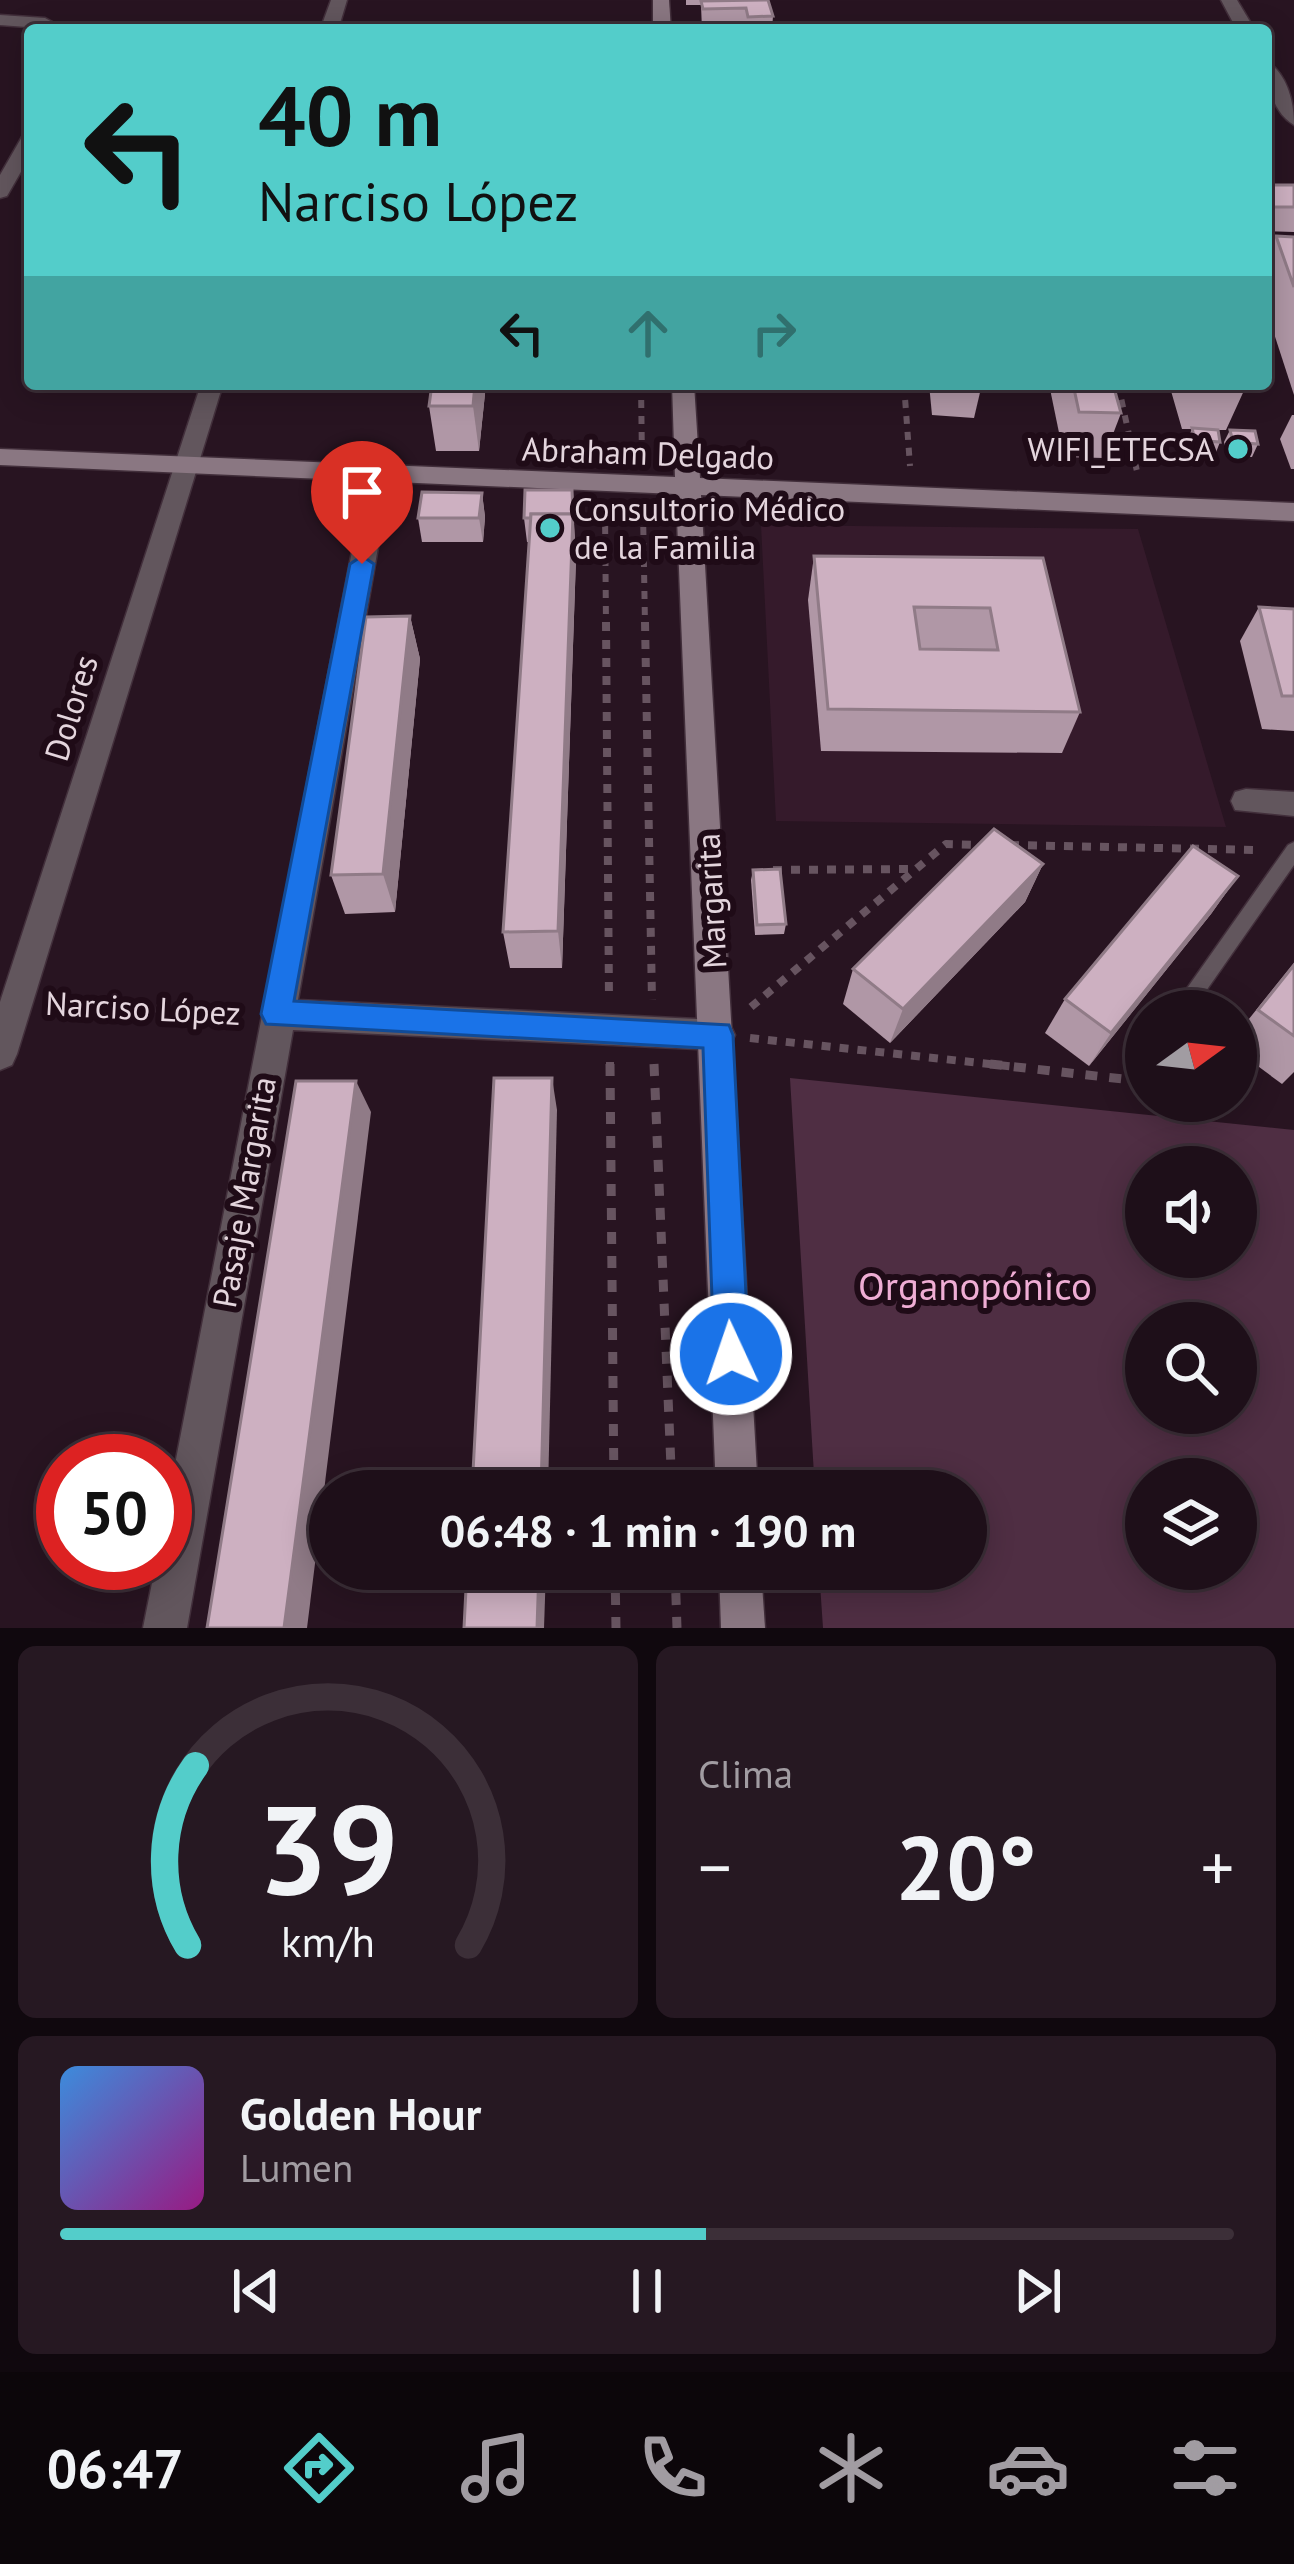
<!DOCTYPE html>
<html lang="es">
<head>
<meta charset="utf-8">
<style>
	body { margin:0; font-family:"PT Sans",sans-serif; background:#261822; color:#f1f3f6; height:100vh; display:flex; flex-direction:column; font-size:45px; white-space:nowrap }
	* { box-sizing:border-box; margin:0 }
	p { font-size:39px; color:#a19ca2 }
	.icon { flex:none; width:66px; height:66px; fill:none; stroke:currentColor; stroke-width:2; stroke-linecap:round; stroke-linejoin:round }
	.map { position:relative; height:1628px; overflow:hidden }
	.drawer { display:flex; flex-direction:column; gap:18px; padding:18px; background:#10080e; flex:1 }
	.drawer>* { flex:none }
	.banner { position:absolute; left:24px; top:24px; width:1248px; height:366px; border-radius:12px; box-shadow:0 6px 30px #0003,0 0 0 3px #3c2f38; background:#53cdca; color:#111; overflow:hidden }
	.needle { width:78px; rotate:75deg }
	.tools { position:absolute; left:1125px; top:990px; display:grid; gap:24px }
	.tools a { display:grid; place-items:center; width:132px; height:132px; border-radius:50%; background:#1e0f19; box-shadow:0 6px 30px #0003,0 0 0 3px #3c2f38; font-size:60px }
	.speed { position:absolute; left:36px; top:1434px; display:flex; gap:24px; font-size:60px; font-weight:700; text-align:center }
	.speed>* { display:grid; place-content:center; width:156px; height:156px; border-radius:50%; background:#1e0f19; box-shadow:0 6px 30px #0003,0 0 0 3px #3c2f38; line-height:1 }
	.speed .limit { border:18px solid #d22; background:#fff; color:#111 }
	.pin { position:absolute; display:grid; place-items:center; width:102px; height:102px; color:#fff; margin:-123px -51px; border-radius:50% 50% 50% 0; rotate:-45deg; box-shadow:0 0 12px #0007 }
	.pin .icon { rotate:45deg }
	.me { position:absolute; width:132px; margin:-66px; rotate:357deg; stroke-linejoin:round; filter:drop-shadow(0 0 9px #0008) }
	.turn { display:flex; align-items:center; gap:42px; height:252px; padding:0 36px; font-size:54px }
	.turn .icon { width:156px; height:156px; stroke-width:2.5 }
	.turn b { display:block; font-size:84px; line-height:102px }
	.lanes { display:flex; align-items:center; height:114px; padding:0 36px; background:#0003; justify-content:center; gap:60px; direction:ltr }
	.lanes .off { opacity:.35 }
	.big { font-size:90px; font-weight:800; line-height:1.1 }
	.drawer .widget { flex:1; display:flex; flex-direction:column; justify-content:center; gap:18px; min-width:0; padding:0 42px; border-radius:18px; background:#261822 }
	.drawer .dial { align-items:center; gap:0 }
	.dial svg { height:312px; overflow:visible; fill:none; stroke:#3c2f38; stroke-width:7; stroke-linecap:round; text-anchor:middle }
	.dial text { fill:#f1f3f6; stroke:none }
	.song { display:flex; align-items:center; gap:36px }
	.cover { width:144px; height:144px; border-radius:18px; background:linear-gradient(135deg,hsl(210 70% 55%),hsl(310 70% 35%)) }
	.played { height:12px; border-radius:6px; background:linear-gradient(90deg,#53cdca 55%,#3c2f38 55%) }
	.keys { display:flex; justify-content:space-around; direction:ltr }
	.heat { display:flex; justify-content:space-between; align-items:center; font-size:66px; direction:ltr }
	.drawer .tiles { flex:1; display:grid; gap:18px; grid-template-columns:1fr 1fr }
	.widget:last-child { grid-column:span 2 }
	.trip { position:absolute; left:309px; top:1470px; width:678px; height:120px; border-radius:60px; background:#1e0f19; box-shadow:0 6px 30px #0003,0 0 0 3px #3c2f38; font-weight:800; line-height:120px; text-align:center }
	.tabs { display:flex; height:192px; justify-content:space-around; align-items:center; background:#0c060a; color:#a19ca2 }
	.tabs .icon { width:84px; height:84px }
	.tabs .selected { color:#53cdca }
	.tabs b { font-size:54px; color:#f1f3f6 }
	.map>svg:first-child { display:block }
	.built { fill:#351a2b }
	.green { fill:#4f2e43; fill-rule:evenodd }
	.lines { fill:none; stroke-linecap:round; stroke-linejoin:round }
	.lane-casing { stroke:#422f3b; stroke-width:3 }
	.street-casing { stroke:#422f3b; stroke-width:3 }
	.secondary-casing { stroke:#422f3b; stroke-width:3 }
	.path-far2 { stroke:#675460; stroke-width:6; stroke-dasharray:8 8; stroke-linecap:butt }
	.path-far1 { stroke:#675460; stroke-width:8; stroke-dasharray:9 9; stroke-linecap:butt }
	.path { stroke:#675460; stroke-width:9; stroke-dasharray:12 12; stroke-linecap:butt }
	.lane { fill:#62565d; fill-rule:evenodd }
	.street { fill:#62565d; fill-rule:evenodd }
	.secondary { fill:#8a7782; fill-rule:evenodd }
	.wall { fill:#b097a6 }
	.shaded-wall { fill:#907b87 }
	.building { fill:#cdb0c1; stroke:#907b87; stroke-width:3; fill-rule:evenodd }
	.route { fill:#1a73e8; stroke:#114b97; stroke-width:3 }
	.poi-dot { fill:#53cdca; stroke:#1f0b17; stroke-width:4.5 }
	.labels { text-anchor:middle; stroke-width:12; stroke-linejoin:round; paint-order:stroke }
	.poi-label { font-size:33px; fill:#e4d5dd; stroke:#1f0b17; text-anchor:end }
	.street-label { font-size:33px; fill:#e4d5dd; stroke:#1f0b17 }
	.near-park-label { font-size:39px; fill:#efadd4; stroke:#1f0b17 }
</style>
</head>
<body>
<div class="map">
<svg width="1294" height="1628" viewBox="0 0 1294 1628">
	<rect width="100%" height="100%" fill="#281421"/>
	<polygon class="built" points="761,525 1138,529 1226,827 776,821"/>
	<path class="green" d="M790 1078 1294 1130V1628H823L819 1569H966V1491H815ZM1146 1167H1236V1257H1146ZM1146 1323H1236V1413H1146ZM1146 1479H1236V1569H1146Z"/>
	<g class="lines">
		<g class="lane-casing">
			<polygon id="lane" points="1294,842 1294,865 1192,1011 1171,1011 1288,845"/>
		</g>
		<g class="street-casing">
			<g id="street">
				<polygon points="331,0 347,0 338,30 320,30"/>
				<polygon points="1221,0 1237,0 1255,30 1237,30"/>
				<polygon points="0,15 45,18 67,30 0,25"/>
				<path d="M1266 61C1287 73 1294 102 1294 125 1273 113 1266 83 1266 61Z"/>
				<polygon points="30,133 30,156 7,196 0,198 0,175 23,135"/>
				<polygon points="201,384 223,384 17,1054 12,1065 0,1070 0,1002"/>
				<polygon points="379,466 391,474 298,1000 718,1020 730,1024 735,1035 730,1046 718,1050 293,1030 187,1628 143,1628 156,1563 165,1563 165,1516 367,474"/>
				<polygon points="1246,789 1294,792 1294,816 1235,810 1231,801 1235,792"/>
			</g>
		</g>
		<g class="secondary-casing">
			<g id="secondary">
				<polygon points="653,0 669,0 671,30 653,30"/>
				<polygon points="672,384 694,384 700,478 1294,503 1294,521 701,495 758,1491 716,1491 676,494 0,465 0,449 675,477"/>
				<polygon points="719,1569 761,1569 765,1628 721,1628"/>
			</g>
		</g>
		<g class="path-far2">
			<polyline points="641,384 642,460"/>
			<polyline points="904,384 910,466"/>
			<polyline points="1118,384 1138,476"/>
			<polyline points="605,510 606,625"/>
			<polyline points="643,511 645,625"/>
		</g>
		<g class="path-far1">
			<polyline points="606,622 609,999"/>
			<polyline points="645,622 652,1000"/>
			<polyline points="1010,845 1259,850"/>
			<polyline points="773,870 914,869"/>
			<polyline points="48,1003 243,1013"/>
			<polyline points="751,1007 946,844 983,845"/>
			<polyline points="750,1038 1017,1067"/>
			<polyline points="610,1062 610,1067"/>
			<polyline points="1136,1067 1146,1058"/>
		</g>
		<g class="path">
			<polyline points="610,1064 614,1491"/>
			<polyline points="654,1064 672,1491"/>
			<polyline points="990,1064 1123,1079 1139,1064"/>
			<polyline points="615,1569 616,1628"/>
			<polyline points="675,1569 677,1628"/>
		</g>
		<use href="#lane" class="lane"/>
		<use href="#street" class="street"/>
		<use href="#secondary" class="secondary"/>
	</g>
	<g class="wall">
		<polygon points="686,0 768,0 773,16 772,30 702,30 701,5 686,5"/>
		<polygon points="1266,185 1294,185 1294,232 1266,231"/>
		<polygon points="1276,236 1294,237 1294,395 1266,309 1266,260"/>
		<polygon points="432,384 486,384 479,451 436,451 429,406"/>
		<polygon points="929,384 982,384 974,418 932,415"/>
		<polygon points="1049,384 1113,384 1121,413 1104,458 1064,457"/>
		<polygon points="1169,384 1247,384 1226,430 1218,430 1220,442 1215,455 1190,453 1187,440 1192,429 1182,429"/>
		<polygon points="1292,415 1294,415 1294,469 1291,469 1280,439"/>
		<polygon points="1230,430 1258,444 1252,457 1227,455 1224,442"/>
		<polygon points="572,490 576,558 562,968 510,968 503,932 529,542 527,542 524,518"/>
		<polygon points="482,493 485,517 483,542 422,542 418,518"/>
		<polygon points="814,556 1043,558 1080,712 1062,753 821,751 808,600"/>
		<polygon points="1259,607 1294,609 1294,731 1262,729 1240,641"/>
		<polygon points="410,616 420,659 395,912 345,914 331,875"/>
		<polygon points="1043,864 1025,902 890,1043 843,1004 853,969"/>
		<polygon points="753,870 786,924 784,934 755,935 751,880"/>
		<polygon points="1238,876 1211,914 1089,1066 1045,1033 1065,999"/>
		<polygon points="1294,963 1294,1072 1282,1084 1236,1050 1236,1035"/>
	</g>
	<g class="shaded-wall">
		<polygon points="475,384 486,384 479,451 473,406"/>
		<polygon points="572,490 576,558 562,968 558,931"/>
		<polygon points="482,493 485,517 483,542 479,518"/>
		<polygon points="410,616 420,659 395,912 383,874"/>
		<polygon points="1043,864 1025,902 890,1043 903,1009"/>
		<polygon points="1238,876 1211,914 1089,1066 1111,1033"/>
		<polygon points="552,1078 557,1110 548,1491 541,1491"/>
		<polygon points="356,1081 371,1112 307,1628 284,1628"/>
		<polygon points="539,1569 546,1569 544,1628 537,1628"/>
	</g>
	<g class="building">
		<polygon points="768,0 773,16 748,17 746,8 703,9 701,1"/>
		<rect x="1266" y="185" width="28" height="22"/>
		<polygon points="1276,236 1294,237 1294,287"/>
		<polygon points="432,384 475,384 473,406 429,406"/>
		<polygon points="1073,384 1113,384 1121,413 1079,412"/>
		<polygon points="1192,428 1218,430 1220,442 1195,440"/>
		<polygon points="1230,430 1255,431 1258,444 1233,442"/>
		<polygon points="525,490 572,490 573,514 531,514 531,518 524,518"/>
		<polygon points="422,492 482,493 479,518 418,518"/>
		<polygon points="531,514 573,514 558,931 503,932"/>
		<path d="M814 556 1043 558 1080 712 828 709ZM914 607 990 608 998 650 920 649Z"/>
		<polygon points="1259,607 1294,609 1294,696 1282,696"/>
		<polygon points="410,616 383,874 331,875 366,617"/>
		<polygon points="994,829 1043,864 903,1009 853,969"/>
		<polygon points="1193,846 1238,876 1111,1033 1065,999"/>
		<polygon points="780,869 786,924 757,925 753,870"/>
		<polygon points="1294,965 1294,1036 1258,1010"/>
		<polygon points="494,1078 552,1078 541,1491 472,1491"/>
		<polygon points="296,1081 356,1081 284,1628 207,1628"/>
		<polygon points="467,1569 539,1569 537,1628 464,1628"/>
	</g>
	<polygon class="route" points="362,556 374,564 294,1001 729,1025 733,1035 749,1354 744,1367 731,1372 719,1367 714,1354 703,1048 266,1024 261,1014 350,564"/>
	<g class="poi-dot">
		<circle cx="1238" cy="449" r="12"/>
		<circle cx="550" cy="528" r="12"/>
	</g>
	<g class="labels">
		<g class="poi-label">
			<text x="1214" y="461">WIFI_ETECSA</text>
			<text x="574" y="521" text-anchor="start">Consultorio Médico<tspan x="574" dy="38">de la Familia</tspan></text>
		</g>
		<g class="street-label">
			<text transform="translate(648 453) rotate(2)" y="12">Abraham Delgado</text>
			<text transform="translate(71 708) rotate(-73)" y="12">Dolores</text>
			<text transform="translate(711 901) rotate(-93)" y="12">Margarita</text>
			<text transform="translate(143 1008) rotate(3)" y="12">Narciso López</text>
			<text transform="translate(244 1192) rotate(-80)" y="12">Pasaje Margarita</text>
		</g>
		<g class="near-park-label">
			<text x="975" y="1300">Organopónico</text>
		</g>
	</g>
</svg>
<div class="tools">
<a><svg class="needle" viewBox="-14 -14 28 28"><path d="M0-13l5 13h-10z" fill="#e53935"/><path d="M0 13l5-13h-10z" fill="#a19ca2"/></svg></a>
<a><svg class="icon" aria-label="sound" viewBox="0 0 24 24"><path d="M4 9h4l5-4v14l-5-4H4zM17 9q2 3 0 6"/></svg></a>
<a><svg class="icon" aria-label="search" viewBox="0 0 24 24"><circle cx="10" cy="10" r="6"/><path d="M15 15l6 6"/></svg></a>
<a><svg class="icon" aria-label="layers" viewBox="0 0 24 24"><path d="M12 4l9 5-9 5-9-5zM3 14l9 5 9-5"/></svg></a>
</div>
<div class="speed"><div class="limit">50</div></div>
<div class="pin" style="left:362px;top:564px;background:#d93025"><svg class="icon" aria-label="arrive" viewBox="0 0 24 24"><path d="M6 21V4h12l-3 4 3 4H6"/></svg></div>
<svg class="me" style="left:731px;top:1354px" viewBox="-20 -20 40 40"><circle r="17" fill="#1a73e8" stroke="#fff" stroke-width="3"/><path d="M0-11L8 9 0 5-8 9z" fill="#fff"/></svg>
<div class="trip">06:48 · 1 min · 190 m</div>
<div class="banner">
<div class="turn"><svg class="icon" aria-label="left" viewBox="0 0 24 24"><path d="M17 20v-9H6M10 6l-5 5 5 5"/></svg><div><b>40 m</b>Narciso López</div></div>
<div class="lanes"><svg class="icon" aria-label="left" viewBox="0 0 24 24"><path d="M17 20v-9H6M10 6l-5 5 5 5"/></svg><svg class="icon off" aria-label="ahead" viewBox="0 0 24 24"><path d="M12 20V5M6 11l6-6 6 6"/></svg><svg class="icon off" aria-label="right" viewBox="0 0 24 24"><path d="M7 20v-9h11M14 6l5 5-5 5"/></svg></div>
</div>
</div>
<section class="drawer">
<div class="tiles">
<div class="widget dial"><svg viewBox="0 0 100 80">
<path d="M14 69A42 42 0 1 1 86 69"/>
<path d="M14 69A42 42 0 0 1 16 23" stroke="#53cdca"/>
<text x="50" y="56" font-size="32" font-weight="700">39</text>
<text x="50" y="72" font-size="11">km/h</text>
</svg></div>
<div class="widget"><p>Clima</p>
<div class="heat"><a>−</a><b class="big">20°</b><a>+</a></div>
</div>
<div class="widget">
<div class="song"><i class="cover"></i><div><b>Golden Hour</b><p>Lumen</p></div></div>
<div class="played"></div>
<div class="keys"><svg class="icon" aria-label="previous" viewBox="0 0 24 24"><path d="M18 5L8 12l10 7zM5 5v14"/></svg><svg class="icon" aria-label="pause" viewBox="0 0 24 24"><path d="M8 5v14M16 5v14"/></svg><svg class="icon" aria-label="next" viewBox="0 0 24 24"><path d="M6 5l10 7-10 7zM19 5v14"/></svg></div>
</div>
</div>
</section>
<nav class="tabs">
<b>06:47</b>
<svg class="icon selected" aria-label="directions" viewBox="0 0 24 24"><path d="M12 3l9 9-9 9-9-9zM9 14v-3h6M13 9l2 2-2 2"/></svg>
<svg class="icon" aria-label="music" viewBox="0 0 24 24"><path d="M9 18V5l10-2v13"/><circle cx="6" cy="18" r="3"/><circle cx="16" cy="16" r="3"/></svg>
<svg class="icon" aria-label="phone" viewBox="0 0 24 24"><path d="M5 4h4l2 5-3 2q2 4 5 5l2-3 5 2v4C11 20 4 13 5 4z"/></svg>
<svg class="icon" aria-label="climate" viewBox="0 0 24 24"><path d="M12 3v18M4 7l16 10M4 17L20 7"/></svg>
<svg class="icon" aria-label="car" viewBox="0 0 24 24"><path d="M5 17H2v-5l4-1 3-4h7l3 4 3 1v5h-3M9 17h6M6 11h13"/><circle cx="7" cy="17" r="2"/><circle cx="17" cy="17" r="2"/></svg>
<svg class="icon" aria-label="filters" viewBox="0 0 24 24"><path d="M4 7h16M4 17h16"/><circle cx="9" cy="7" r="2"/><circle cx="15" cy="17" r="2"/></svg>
</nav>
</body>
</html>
